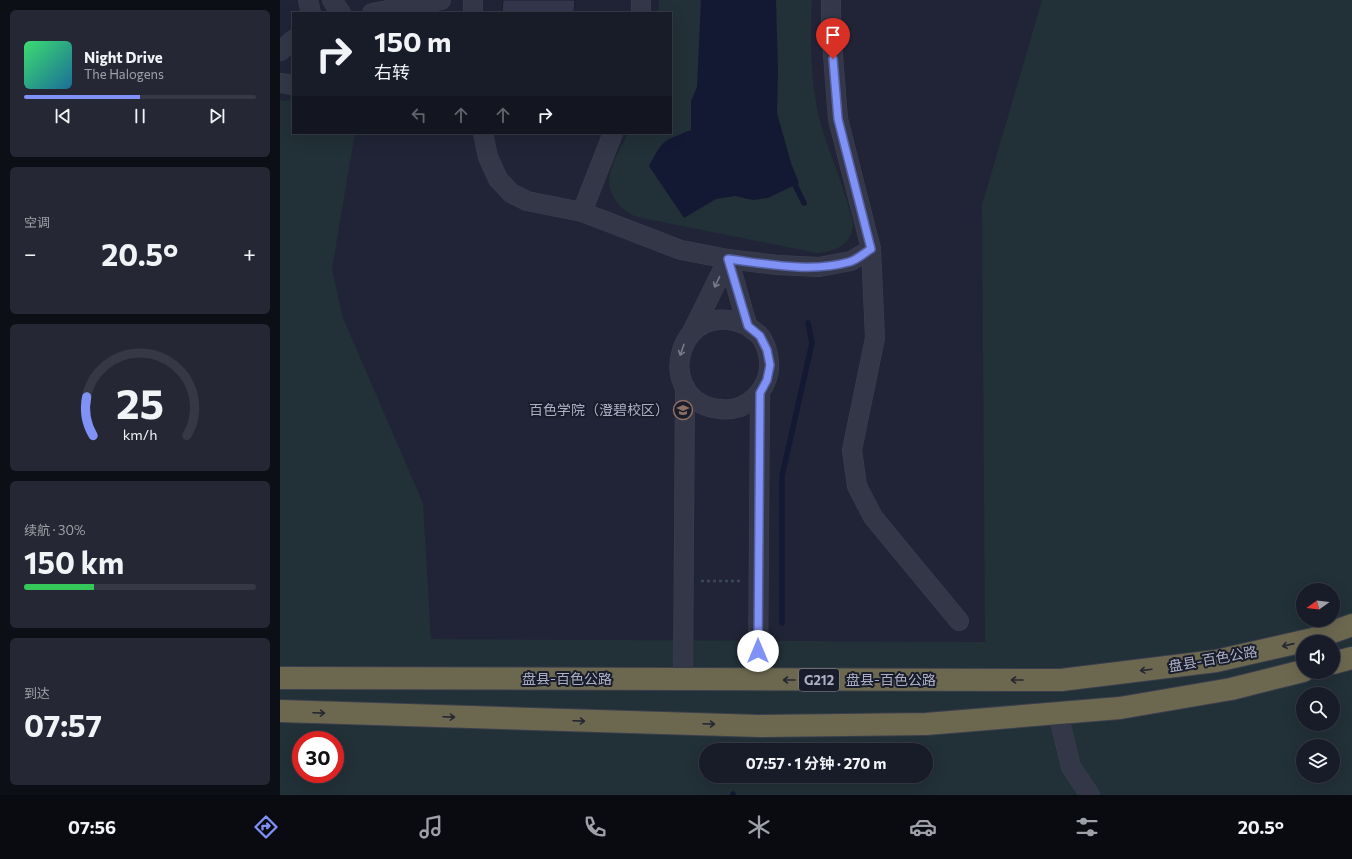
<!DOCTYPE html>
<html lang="zh">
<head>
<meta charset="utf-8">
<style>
	body { margin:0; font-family:Commissioner,"Noto Sans SC",sans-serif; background:#252834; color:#f1f3f6; height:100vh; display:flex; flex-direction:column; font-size:15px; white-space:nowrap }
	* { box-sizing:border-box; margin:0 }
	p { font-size:13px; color:#9fa1a8 }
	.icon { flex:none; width:22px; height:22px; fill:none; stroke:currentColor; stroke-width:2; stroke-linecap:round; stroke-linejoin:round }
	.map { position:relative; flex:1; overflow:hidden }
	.details { display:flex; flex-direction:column; gap:10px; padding:10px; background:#0d0f16; width:280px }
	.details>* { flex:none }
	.guide { position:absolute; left:12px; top:12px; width:380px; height:122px; border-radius:0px; box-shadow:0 4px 16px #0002,0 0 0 1px #363945; background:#181b28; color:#f1f3f6; overflow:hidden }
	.needle { width:26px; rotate:255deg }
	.fabs { position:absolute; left:1016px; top:583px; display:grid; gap:8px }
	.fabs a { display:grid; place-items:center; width:44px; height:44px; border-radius:50%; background:#181b28; box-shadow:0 4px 16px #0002,0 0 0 1px #363945; font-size:20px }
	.speed { position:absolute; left:12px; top:731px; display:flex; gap:8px; font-size:20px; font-weight:700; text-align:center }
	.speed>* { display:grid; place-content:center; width:52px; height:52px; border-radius:50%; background:#181b28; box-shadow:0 4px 16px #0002,0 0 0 1px #363945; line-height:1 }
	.speed .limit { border:6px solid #d22; background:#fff; color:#111 }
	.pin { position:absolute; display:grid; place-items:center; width:34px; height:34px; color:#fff; margin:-41px -17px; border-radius:50% 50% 50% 0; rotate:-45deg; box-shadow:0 0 4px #0007 }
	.pin .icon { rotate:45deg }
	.me { position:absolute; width:44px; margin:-22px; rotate:0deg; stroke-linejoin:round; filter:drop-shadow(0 0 3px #0008) }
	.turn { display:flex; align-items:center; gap:14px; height:84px; padding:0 16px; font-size:18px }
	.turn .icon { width:52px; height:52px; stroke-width:2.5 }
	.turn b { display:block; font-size:28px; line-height:34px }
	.lanes { display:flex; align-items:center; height:38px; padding:0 16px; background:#0003; justify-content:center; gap:20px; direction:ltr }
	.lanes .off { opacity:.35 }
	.big { font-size:30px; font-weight:700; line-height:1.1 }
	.details .widget { flex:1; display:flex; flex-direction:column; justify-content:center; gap:6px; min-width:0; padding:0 14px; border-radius:6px; background:#252834 }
	.details .dial { align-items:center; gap:0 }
	.dial svg { height:104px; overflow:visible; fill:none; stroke:#363945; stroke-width:7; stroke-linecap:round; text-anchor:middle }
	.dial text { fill:#f1f3f6; stroke:none }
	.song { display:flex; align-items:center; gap:12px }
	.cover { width:48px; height:48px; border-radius:6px; background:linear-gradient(135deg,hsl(140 70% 55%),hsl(200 70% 35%)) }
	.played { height:4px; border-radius:2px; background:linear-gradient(90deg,#8092f6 50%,#363945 50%) }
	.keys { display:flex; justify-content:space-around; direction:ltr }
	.heat { display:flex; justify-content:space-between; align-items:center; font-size:22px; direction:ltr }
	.charge { height:6px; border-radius:3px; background:linear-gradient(90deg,#34c759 30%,#363945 0) }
	.trip { position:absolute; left:419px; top:743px; width:234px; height:40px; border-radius:20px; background:#181b28; box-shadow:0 4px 16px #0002,0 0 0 1px #363945; font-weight:700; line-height:40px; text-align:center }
	.tab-bar { display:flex; height:64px; justify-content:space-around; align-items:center; background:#0a0b10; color:#9fa1a8 }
	.tab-bar .icon { width:28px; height:28px }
	.tab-bar .on { color:#8092f6 }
	.tab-bar b { font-size:18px; color:#f1f3f6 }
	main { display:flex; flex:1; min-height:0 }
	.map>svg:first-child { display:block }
	.green { fill:#223037; fill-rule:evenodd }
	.water { fill:#141933 }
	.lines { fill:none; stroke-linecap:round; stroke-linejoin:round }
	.stream { stroke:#141933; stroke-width:5.5 }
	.building { fill:#32374d; stroke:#1b1e2d }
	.minor-casing { stroke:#3d4050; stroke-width:20 }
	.highway-casing { stroke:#3b3e4e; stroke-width:24 }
	.path { stroke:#3a4950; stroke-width:2.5; stroke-dasharray:3 3; stroke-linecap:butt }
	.minor { stroke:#333747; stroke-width:19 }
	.highway { stroke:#6c6850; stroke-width:22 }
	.oneway { stroke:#767a8c }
	.oneway2 { stroke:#252731 }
	.route-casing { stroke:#535fa0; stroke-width:10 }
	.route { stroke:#8092f6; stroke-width:7 }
	.labels { text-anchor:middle; stroke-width:4; stroke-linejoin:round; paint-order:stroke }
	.shield { fill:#191c2b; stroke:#818496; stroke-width:1 }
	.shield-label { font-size:13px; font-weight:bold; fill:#adb0c4 }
	.poi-label { font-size:14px; fill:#adb0c4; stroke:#191c2b; text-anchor:end }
	.street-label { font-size:14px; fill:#adb0c4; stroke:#191c2b }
</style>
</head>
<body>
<main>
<section class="details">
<div class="widget">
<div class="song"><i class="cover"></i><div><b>Night Drive</b><p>The Halogens</p></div></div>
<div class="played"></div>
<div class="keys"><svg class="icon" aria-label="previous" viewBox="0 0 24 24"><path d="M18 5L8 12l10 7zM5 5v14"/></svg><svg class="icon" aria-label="pause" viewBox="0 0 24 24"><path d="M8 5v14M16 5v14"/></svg><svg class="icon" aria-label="next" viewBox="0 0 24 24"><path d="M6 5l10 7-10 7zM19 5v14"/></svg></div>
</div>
<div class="widget"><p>空调</p>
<div class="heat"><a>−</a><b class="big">20.5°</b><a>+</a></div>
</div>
<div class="widget dial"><svg viewBox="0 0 100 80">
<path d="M14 69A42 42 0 1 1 86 69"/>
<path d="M14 69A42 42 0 0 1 9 39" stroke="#8092f6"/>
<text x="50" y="56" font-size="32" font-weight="700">25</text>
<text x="50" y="72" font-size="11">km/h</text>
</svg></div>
<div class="widget"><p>续航 · 30%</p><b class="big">150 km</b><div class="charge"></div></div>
<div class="widget"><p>到达</p><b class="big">07:57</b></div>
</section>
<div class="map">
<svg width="1072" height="795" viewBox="0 0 1072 795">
	<rect width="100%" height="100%" fill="#202436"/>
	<g class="green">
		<path d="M379 0H532C530 44 530 89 543 132 551 156 561 180 568 204 569 210 573 218 573 225 572 245 554 252 537 253L357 217C341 212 325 192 330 173 333 160 342 146 348 133H391V13H378Z"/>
		<path d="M762 0H1072V795H0V99L2 101 13 99V133H75L52 269 63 318 143 503 151 639 705 642 702 205ZM1023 590H1053V620H1023ZM1023 642H1053V672H1023ZM1023 694H1053V724H1023ZM21 740H55V774H21ZM1023 746H1053V776H1023ZM426 750H646V776H426Z"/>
	</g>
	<path class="water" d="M421 0H496L498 70 497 113 511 163 519 183 488 198 473 200 455 196 436 199 404 218 369 166C384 138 382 142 411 130V101L417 87Z"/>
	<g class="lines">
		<g class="stream">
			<polyline points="512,179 524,203"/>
			<polyline points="502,623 502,476 532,343 528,323"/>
			<polyline points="453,795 453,794"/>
		</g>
	</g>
	<polygon class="building" points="223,0 295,0 294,13 222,13"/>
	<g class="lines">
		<g class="minor-casing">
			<g id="minor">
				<polyline points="28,0 31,13"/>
				<polyline points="52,0 61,13"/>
				<polyline points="551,0 551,29 558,119 591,249 595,338 572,450 577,486 593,517 679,621"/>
				<polyline points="92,13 161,0"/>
				<polyline points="193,13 193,0"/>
				<polyline points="361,13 361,0"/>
				<polyline points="0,51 13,40"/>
				<polyline points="0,83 13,85"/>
				<polyline points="203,133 208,157 218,179 231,193 247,201 302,212 401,250 448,259 497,265 539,267 571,261 591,249"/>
				<polyline points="302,212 333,133"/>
				<path d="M412 332 448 259C455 280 460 302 467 324 469 329 476 331 480 336 487 345 490 359 489 370 486 388 476 400 460 407 451 410 442 410 433 408 373 394 399 294 468 326"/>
				<polyline points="403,679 405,387"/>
				<polyline points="478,679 480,393"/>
				<polyline points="778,713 791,767 810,795"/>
			</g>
		</g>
		<g class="highway-casing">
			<g id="highway">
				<polyline points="1053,663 1072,658"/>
				<polyline points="0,678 781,680 936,661 1033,639 1072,625"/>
				<polyline points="0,711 479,726 646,724 840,708 951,689 1023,671"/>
			</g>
		</g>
		<polyline class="path" points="421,581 460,581"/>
		<use href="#minor" class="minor"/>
		<use href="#highway" class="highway"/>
	</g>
	<defs><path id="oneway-shaft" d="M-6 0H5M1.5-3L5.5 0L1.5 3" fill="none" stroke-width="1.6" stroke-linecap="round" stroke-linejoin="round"/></defs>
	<g class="oneway">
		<use href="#oneway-shaft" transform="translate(437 282) rotate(116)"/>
		<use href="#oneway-shaft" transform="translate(402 350) rotate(109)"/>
	</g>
	<g class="oneway2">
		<use href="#oneway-shaft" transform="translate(1008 645) rotate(167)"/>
		<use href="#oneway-shaft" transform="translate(866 670) rotate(173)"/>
		<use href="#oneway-shaft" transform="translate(509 680) rotate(-180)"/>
		<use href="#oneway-shaft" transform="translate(737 680) rotate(-180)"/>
		<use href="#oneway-shaft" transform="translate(39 713) rotate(2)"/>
		<use href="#oneway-shaft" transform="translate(169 717) rotate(2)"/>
		<use href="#oneway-shaft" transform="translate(299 721) rotate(2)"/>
		<use href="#oneway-shaft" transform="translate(429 724) rotate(2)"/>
	</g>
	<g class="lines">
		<g class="route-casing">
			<path id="route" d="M478 651 480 393 487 380 490 365 487 350 480 336 468 326 448 259C488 264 530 273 569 262 577 260 584 253 591 249L558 119 553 59"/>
		</g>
		<use href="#route" class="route"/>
	</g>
	<defs>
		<g id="university-ring" transform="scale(1)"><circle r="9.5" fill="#191c2b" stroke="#8d6e63" stroke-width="1.5"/><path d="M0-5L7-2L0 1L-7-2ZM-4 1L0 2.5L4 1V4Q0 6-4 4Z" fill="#8d6e63"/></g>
	</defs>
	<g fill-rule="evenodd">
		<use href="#university-ring" x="403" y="410"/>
	</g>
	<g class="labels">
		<rect class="shield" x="519" y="669" width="40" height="22" rx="3"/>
		<g class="shield-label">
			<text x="539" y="685">G212</text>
		</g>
		<g class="poi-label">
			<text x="389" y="415">百色学院（澄碧校区）</text>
		</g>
		<g class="street-label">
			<text transform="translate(933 659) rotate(-10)" y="5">盘县-百色公路</text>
			<text x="287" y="684">盘县-百色公路</text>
			<text x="611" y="685">盘县-百色公路</text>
		</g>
	</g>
</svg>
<div class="fabs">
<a><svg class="needle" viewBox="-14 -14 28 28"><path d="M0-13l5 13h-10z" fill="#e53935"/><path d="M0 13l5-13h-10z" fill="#9fa1a8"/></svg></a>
<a><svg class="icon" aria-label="sound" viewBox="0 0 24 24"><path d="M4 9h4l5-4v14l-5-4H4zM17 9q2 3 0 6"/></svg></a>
<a><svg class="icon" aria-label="search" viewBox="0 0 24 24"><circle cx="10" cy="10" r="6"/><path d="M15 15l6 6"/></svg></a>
<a><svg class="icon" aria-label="layers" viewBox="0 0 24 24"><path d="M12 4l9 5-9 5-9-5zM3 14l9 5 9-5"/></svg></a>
</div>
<div class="speed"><div class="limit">30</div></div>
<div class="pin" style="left:553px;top:59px;background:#d93025"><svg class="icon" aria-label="arrive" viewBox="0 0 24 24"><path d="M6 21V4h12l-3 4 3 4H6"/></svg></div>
<svg class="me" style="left:478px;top:651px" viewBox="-20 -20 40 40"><circle r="19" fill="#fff"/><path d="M0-13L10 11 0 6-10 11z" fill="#8092f6"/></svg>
<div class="trip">07:57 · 1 分钟 · 270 m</div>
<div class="guide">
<div class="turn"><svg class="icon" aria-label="right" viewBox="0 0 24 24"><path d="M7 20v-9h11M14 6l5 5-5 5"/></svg><div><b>150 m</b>右转</div></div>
<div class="lanes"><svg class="icon off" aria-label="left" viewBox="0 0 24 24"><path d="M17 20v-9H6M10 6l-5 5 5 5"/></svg><svg class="icon off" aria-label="ahead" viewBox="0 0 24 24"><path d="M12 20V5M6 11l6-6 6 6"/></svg><svg class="icon off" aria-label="ahead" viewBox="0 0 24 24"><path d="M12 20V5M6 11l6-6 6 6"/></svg><svg class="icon" aria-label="right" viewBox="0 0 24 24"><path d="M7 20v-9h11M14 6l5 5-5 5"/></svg></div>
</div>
</div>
</main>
<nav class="tab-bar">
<b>07:56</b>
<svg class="icon on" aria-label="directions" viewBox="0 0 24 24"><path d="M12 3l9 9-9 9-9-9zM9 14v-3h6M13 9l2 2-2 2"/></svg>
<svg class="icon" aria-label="music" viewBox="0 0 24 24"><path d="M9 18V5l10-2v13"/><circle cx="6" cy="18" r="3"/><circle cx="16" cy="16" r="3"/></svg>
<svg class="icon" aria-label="phone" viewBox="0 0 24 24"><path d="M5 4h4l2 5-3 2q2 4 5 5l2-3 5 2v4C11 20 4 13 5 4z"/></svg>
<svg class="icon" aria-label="climate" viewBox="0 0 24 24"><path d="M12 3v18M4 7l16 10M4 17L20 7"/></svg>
<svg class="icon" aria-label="car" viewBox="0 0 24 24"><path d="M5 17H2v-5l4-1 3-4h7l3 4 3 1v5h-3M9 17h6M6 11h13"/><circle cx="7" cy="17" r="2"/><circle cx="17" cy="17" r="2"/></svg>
<svg class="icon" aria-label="filters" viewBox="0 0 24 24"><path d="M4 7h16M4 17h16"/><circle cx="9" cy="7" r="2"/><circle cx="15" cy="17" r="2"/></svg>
<b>20.5°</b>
</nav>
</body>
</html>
